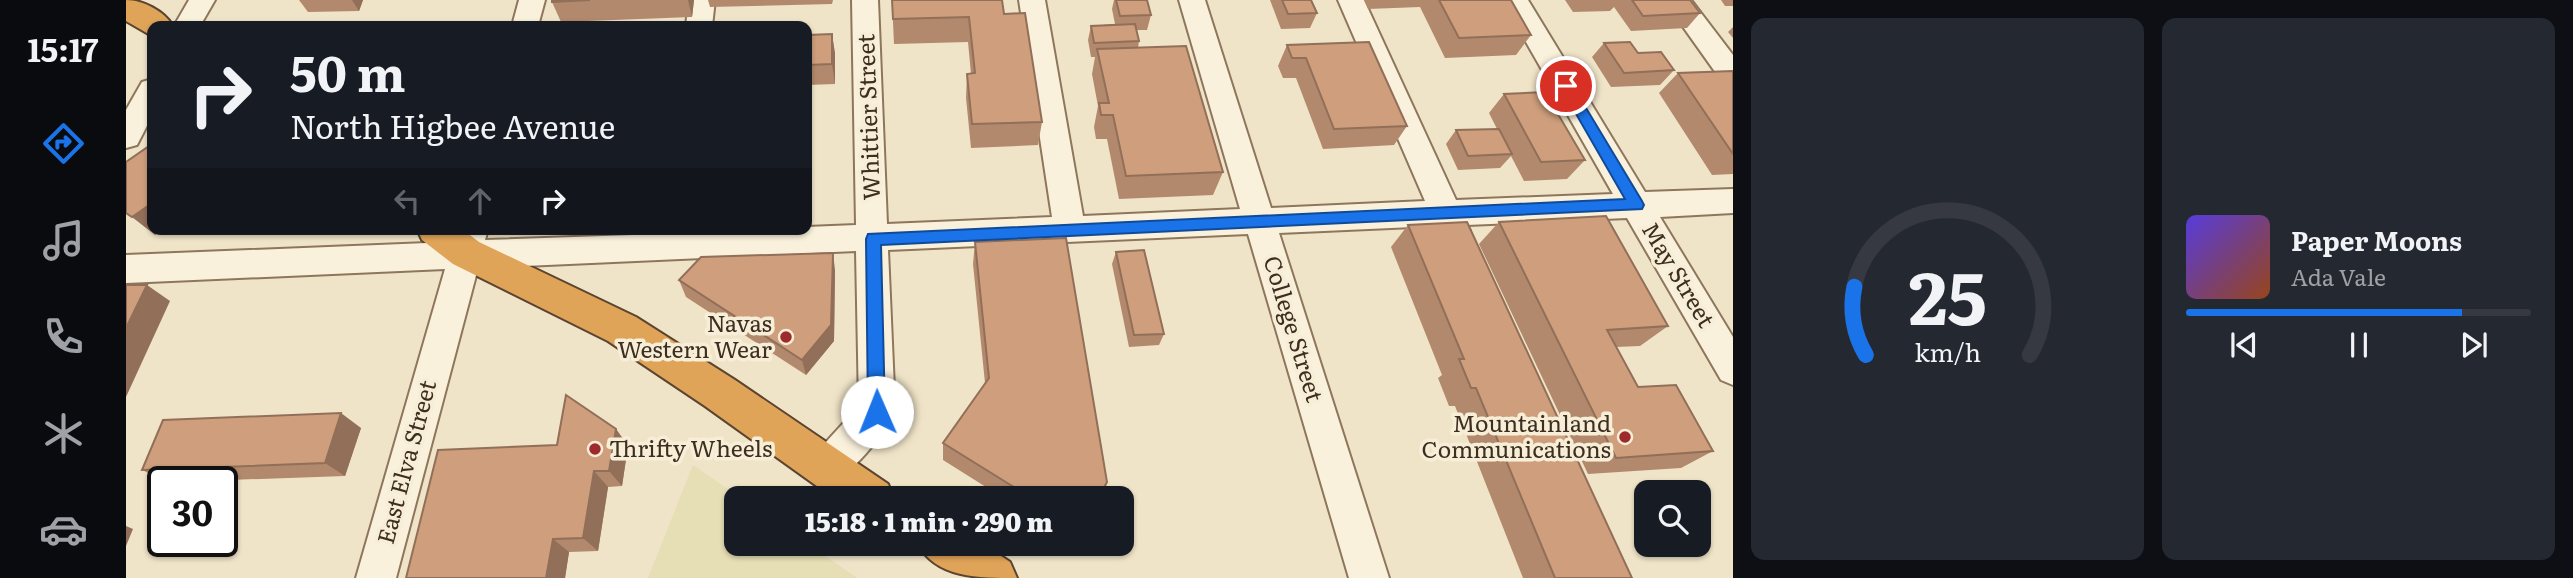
<!DOCTYPE html>
<html lang="en">
<head>
<meta charset="utf-8">
<style>
	body { margin:0; font-family:Literata,serif; background:#242831; color:#f1f3f6; height:100vh; display:flex; flex-direction:column; font-size:26px; white-space:nowrap }
	* { box-sizing:border-box; margin:0 }
	p { font-size:23px; color:#9ea1a6 }
	.icon { flex:none; width:38px; height:38px; fill:none; stroke:currentColor; stroke-width:2; stroke-linecap:round; stroke-linejoin:round }
	.map { position:relative; flex:1; overflow:hidden }
	.sheet { display:flex; flex-direction:column; gap:18px; padding:18px; background:#0d0f14; width:840px }
	.sheet>* { flex:none }
	.top-card { position:absolute; left:21px; top:21px; width:665px; height:214px; border-radius:14px; box-shadow:0 2px 5px #0004; background:#171b24; color:#f1f3f6; overflow:hidden }
	.fabs { position:absolute; left:1508px; top:480px; display:grid; gap:14px }
	.fabs a { display:grid; place-items:center; width:77px; height:77px; border-radius:14px; background:#171b24; box-shadow:0 2px 5px #0004; font-size:35px }
	.speed { position:absolute; left:21px; top:466px; display:flex; gap:14px; font-size:35px; font-weight:700; text-align:center }
	.speed>* { display:grid; place-content:center; width:91px; height:91px; border-radius:50%; background:#171b24; box-shadow:0 2px 5px #0004; line-height:1 }
	.speed .limit { border:4px solid #111; border-radius:10px; background:#fff; color:#111 }
	.pin { position:absolute; display:grid; place-items:center; width:60px; height:60px; color:#fff; margin:-30px; border:4px solid #fff; border-radius:50%; box-shadow:0 2px 7px #0007 }
	.me { position:absolute; width:77px; margin:-38px; rotate:359deg; stroke-linejoin:round; filter:drop-shadow(0 0 5px #0008) }
	.turn { display:flex; align-items:center; gap:24px; height:147px; padding:0 28px; font-size:32px }
	.turn .icon { width:91px; height:91px; stroke-width:2.5 }
	.turn b { display:block; font-size:49px; line-height:60px }
	.lanes { display:flex; align-items:center; height:66px; padding:0 28px; background:#0003; justify-content:center; gap:35px; direction:ltr }
	.lanes .off { opacity:.35 }
	.sheet .card { flex:1; display:flex; flex-direction:column; justify-content:center; gap:10px; min-width:0; padding:0 24px; border-radius:14px; background:#242831 }
	.sheet .dial { align-items:center; gap:0 }
	.dial svg { height:182px; overflow:visible; fill:none; stroke:#363941; stroke-width:7; stroke-linecap:round; text-anchor:middle }
	.dial text { fill:#f1f3f6; stroke:none }
	.song { display:flex; align-items:center; gap:21px }
	.cover { width:84px; height:84px; border-radius:10px; background:linear-gradient(135deg,hsl(250 70% 55%),hsl(20 70% 35%)) }
	.played { height:7px; border-radius:4px; background:linear-gradient(90deg,#1a73e8 80%,#363941 80%) }
	.keys { display:flex; justify-content:space-around; direction:ltr }
	.sheet .tiles { flex:1; display:grid; gap:18px; grid-template-columns:repeat(2,1fr) }
	.trip { position:absolute; left:598px; top:486px; width:410px; height:70px; border-radius:14px; background:#171b24; box-shadow:0 2px 5px #0004; font-weight:800; line-height:70px; text-align:center }
	main { display:flex; flex:1; min-height:0 }
	.tab-bar { display:flex; flex-direction:column; width:126px; justify-content:space-around; align-items:center; background:#090b0e; color:#9ea1a6 }
	.tab-bar .icon { width:49px; height:49px }
	.tab-bar .on { color:#1a73e8 }
	.tab-bar b { font-size:32px; color:#f1f3f6 }
	.map>svg:first-child { display:block }
	.farmland { fill:#e6deb5 }
	.lines { fill:none; stroke-linecap:round; stroke-linejoin:round }
	.minor-casing { stroke:#8d765c; stroke-width:4 }
	.highway-casing { stroke:#5b4430; stroke-width:4 }
	.minor { fill:#faf1dc; fill-rule:evenodd }
	.highway { fill:#e0a458; fill-rule:evenodd }
	.wall { fill:#b2896c }
	.shaded-wall { fill:#916f58 }
	.building { fill:#cf9f7d; stroke:#916f58; stroke-width:2 }
	.route { fill:#1a73e8; stroke:#114b97; stroke-width:2 }
	.poi-dot { fill:#9e2a2b; stroke:#f7eed8; stroke-width:2.5 }
	.labels { text-anchor:middle; stroke-width:7; stroke-linejoin:round; paint-order:stroke }
	.street-label { font-size:23px; fill:#3d2e20; stroke:#f7eed8 }
	.poi-label { font-size:23px; fill:#3d2e20; stroke:#f7eed8; text-anchor:end }
</style>
</head>
<body>
<main>
<nav class="tab-bar">
<b>15:17</b>
<svg class="icon on" aria-label="directions" viewBox="0 0 24 24"><path d="M12 3l9 9-9 9-9-9zM9 14v-3h6M13 9l2 2-2 2"/></svg>
<svg class="icon" aria-label="music" viewBox="0 0 24 24"><path d="M9 18V5l10-2v13"/><circle cx="6" cy="18" r="3"/><circle cx="16" cy="16" r="3"/></svg>
<svg class="icon" aria-label="phone" viewBox="0 0 24 24"><path d="M5 4h4l2 5-3 2q2 4 5 5l2-3 5 2v4C11 20 4 13 5 4z"/></svg>
<svg class="icon" aria-label="climate" viewBox="0 0 24 24"><path d="M12 3v18M4 7l16 10M4 17L20 7"/></svg>
<svg class="icon" aria-label="car" viewBox="0 0 24 24"><path d="M5 17H2v-5l4-1 3-4h7l3 4 3 1v5h-3M9 17h6M6 11h13"/><circle cx="7" cy="17" r="2"/><circle cx="17" cy="17" r="2"/></svg>
</nav>
<div class="map">
<svg width="1607" height="578" viewBox="0 0 1607 578">
	<rect width="100%" height="100%" fill="#f0e4c8"/>
	<polygon class="farmland" points="567,465 616,499 611,499 611,544 682,544 731,578 522,578"/>
	<g class="lines">
		<g class="minor-casing">
			<g id="minor">
				<polygon points="63,0 89,0 74,26 48,26"/>
				<polygon points="393,0 419,0 412,26 386,26"/>
				<polygon points="563,0 589,0 586,26 560,26"/>
				<path d="M726 0H752L761 224 926 217 893 0H919L957 216 1114 209 1053 0H1079L1145 208 1299 201 1212 0H1238L1330 200 1487 194 1376 0H1402L1519 192 1607 189V213L1534 217 1607 337V385L1595 380 1501 218 1341 225 1344 231 1339 240 1328 244 1317 240 1310 226 1153 233 1263 578H1223L1122 234 762 250 769 412C759 434 724 476 702 485L689 480 683 467 689 454 733 406 730 251 352 268 270 578H230L319 269 0 283V255L326 242 330 229H362L359 240 681 229V227L730 225Z"/>
				<polygon points="1538,0 1565,0 1607,55 1607,86 1597,83"/>
				<polygon points="26,79 26,116 11,145 0,148 0,110 16,82"/>
			</g>
		</g>
		<g class="highway-casing">
			<g id="highway">
				<path d="M0 0C17 0 38 11 47 26H26V36L0 21Z"/>
				<polygon points="291,229 336,229 353,242 510,317 609,380 762,484 768,499 709,499 579,406 482,341 327,264 296,240"/>
				<path d="M792 544H857L884 562 891 578C852 578 810 578 792 544Z"/>
			</g>
		</g>
		<use href="#minor" class="minor"/>
		<use href="#highway" class="highway"/>
	</g>
	<g class="wall">
		<polygon points="173,0 237,0 233,11 182,12"/>
		<polygon points="426,0 568,0 566,17 435,22 426,2"/>
		<polygon points="582,0 707,0 706,4 584,7"/>
		<polygon points="766,0 878,14 916,122 912,145 845,148 840,98 841,74 845,74 842,42 768,44"/>
		<polygon points="988,0 990,0 1025,15 1021,30 1010,30 1013,41 1012,48 1097,172 1087,195 993,199 981,139 970,139 968,127 972,106 966,74 969,57 965,57 962,40 965,26 989,24 986,9"/>
		<polygon points="1144,0 1185,0 1191,13 1184,28 1155,29"/>
		<polygon points="1238,0 1385,0 1405,35 1390,55 1319,58 1294,7 1242,9"/>
		<polygon points="1439,0 1564,0 1574,13 1561,28 1505,31 1488,7 1484,11 1447,12"/>
		<polygon points="1595,0 1607,0 1607,6 1599,6"/>
		<polygon points="1607,27 1607,38 1602,32"/>
		<polygon points="706,34 709,54 709,84 681,85 681,35"/>
		<polygon points="1478,43 1512,53 1548,70 1534,85 1485,87 1466,57"/>
		<polygon points="1161,45 1281,126 1268,145 1197,149 1170,78 1157,78 1152,66"/>
		<polygon points="1607,71 1607,174 1586,175 1533,93 1552,73"/>
		<polygon points="1378,94 1459,160 1441,179 1398,181 1385,156 1374,168 1332,170 1320,144 1330,130 1371,129 1363,113"/>
		<polygon points="1373,222 1542,326 1514,346 1490,347 1512,387 1587,451 1555,468 1462,474 1353,244"/>
		<polygon points="1282,225 1506,578 1397,578 1329,406 1323,406 1312,378 1316,375 1265,247"/>
		<polygon points="130,229 221,229 219,233 136,235"/>
		<polygon points="849,242 981,482 973,499 879,499 817,460 817,443 859,383 847,264"/>
		<polygon points="990,252 1038,334 1033,345 1003,347 986,264"/>
		<polygon points="709,270 708,341 680,375 560,297 553,280"/>
		<polygon points="235,428 219,476 74,481 40,481 16,470"/>
		<polygon points="490,429 502,446 496,486 482,487 472,551 443,552 439,578 280,578 431,445"/>
	</g>
	<g class="shaded-wall">
		<polygon points="226,0 237,0 233,11"/>
		<polygon points="562,0 568,0 566,17"/>
		<polygon points="706,34 709,54 709,84 706,64"/>
		<polygon points="26,203 26,229 37,229 29,235 6,217"/>
		<polygon points="707,253 709,270 708,341 680,375 676,360"/>
		<polygon points="21,285 44,301 0,397 0,328"/>
		<polygon points="215,413 235,428 219,476 199,463"/>
		<polygon points="490,429 502,446 496,486 483,471"/>
		<polygon points="468,471 482,487 472,551 457,538"/>
		<polygon points="0,526 7,529 0,546"/>
		<polygon points="427,539 443,552 439,578 420,578"/>
	</g>
	<g class="building">
		<polygon points="426,0 464,0 426,2"/>
		<polygon points="766,0 876,0 878,14 899,13 916,122 846,124 841,74 849,73 843,17 767,19"/>
		<polygon points="990,0 1021,0 1025,15 994,16"/>
		<polygon points="1156,0 1185,0 1191,13 1162,14"/>
		<polygon points="1313,0 1385,0 1405,35 1333,38"/>
		<polygon points="1506,0 1564,0 1574,13 1517,16"/>
		<polygon points="1009,24 1013,41 968,43 965,26"/>
		<polygon points="706,34 706,64 681,65 681,35"/>
		<polygon points="1243,42 1281,126 1208,129 1180,58 1166,58 1161,45"/>
		<polygon points="1504,42 1512,53 1535,52 1548,70 1498,73 1478,43"/>
		<polygon points="1060,46 1097,172 1000,176 987,115 975,115 973,103 983,103 971,49"/>
		<polygon points="1607,71 1607,154 1552,73"/>
		<polygon points="1419,92 1459,160 1415,162 1378,94"/>
		<polygon points="1373,129 1386,154 1342,156 1330,130"/>
		<polygon points="26,144 26,203 6,217 0,213 0,162"/>
		<polygon points="1480,216 1542,326 1481,330 1512,387 1550,385 1587,451 1490,458 1373,222"/>
		<polygon points="1341,222 1506,578 1429,578 1350,388 1345,388 1333,359 1338,359 1282,225"/>
		<polygon points="940,238 981,482 972,499 907,499 817,443 863,378 849,242"/>
		<polygon points="1018,250 1038,334 1008,335 990,252"/>
		<polygon points="707,253 705,325 676,360 553,280 575,257"/>
		<polygon points="0,285 21,285 0,328"/>
		<polygon points="440,395 490,429 483,471 468,471 457,538 427,539 420,578 280,578 312,450 431,445"/>
		<polygon points="215,413 199,463 16,470 37,420"/>
	</g>
	<polygon class="route" points="1440,81 1445,83 1516,201 1518,205 1516,209 755,245 759,412 757,418 751,420 744,418 742,412 740,239 742,234 1499,199 1434,86"/>
	<g class="poi-dot">
		<circle cx="660" cy="337" r="7"/>
		<circle cx="1499" cy="437" r="7"/>
		<circle cx="469" cy="449" r="7"/>
	</g>
	<g class="labels">
		<g class="street-label">
			<text transform="translate(743 117) rotate(-92)" y="8">Whittier Street</text>
			<text transform="translate(1552 275) rotate(59)" y="8">May Street</text>
			<text transform="translate(1167 329) rotate(73)" y="8">College Street</text>
			<text transform="translate(281 462) rotate(-75)" y="8">East Elva Street</text>
		</g>
		<g class="poi-label">
			<text x="646" y="332">Navas<tspan x="646" dy="26">Western Wear</tspan></text>
			<text x="1485" y="432">Mountainland<tspan x="1485" dy="26">Communications</tspan></text>
			<text x="483" y="457" text-anchor="start">Thrifty Wheels</text>
		</g>
	</g>
</svg>
<div class="fabs">
<a><svg class="icon" aria-label="search" viewBox="0 0 24 24"><circle cx="10" cy="10" r="6"/><path d="M15 15l6 6"/></svg></a>
</div>
<div class="speed"><div class="limit">30</div></div>
<div class="pin" style="left:1440px;top:86px;background:#d93025"><svg class="icon" aria-label="arrive" viewBox="0 0 24 24"><path d="M6 21V4h12l-3 4 3 4H6"/></svg></div>
<svg class="me" style="left:751px;top:412px" viewBox="-20 -20 40 40"><circle r="19" fill="#fff"/><path d="M0-13L10 11 0 6-10 11z" fill="#1a73e8"/></svg>
<div class="trip">15:18 · 1 min · 290 m</div>
<div class="top-card">
<div class="turn"><svg class="icon" aria-label="right" viewBox="0 0 24 24"><path d="M7 20v-9h11M14 6l5 5-5 5"/></svg><div><b>50 m</b>North Higbee Avenue</div></div>
<div class="lanes"><svg class="icon off" aria-label="left" viewBox="0 0 24 24"><path d="M17 20v-9H6M10 6l-5 5 5 5"/></svg><svg class="icon off" aria-label="ahead" viewBox="0 0 24 24"><path d="M12 20V5M6 11l6-6 6 6"/></svg><svg class="icon" aria-label="right" viewBox="0 0 24 24"><path d="M7 20v-9h11M14 6l5 5-5 5"/></svg></div>
</div>
</div>
<section class="sheet">
<div class="tiles">
<div class="card dial"><svg viewBox="0 0 100 80">
<path d="M14 69A42 42 0 1 1 86 69"/>
<path d="M14 69A42 42 0 0 1 9 39" stroke="#1a73e8"/>
<text x="50" y="56" font-size="32" font-weight="700">25</text>
<text x="50" y="72" font-size="11">km/h</text>
</svg></div>
<div class="card">
<div class="song"><i class="cover"></i><div><b>Paper Moons</b><p>Ada Vale</p></div></div>
<div class="played"></div>
<div class="keys"><svg class="icon" aria-label="previous" viewBox="0 0 24 24"><path d="M18 5L8 12l10 7zM5 5v14"/></svg><svg class="icon" aria-label="pause" viewBox="0 0 24 24"><path d="M8 5v14M16 5v14"/></svg><svg class="icon" aria-label="next" viewBox="0 0 24 24"><path d="M6 5l10 7-10 7zM19 5v14"/></svg></div>
</div>
</div>
</section>
</main>
</body>
</html>
